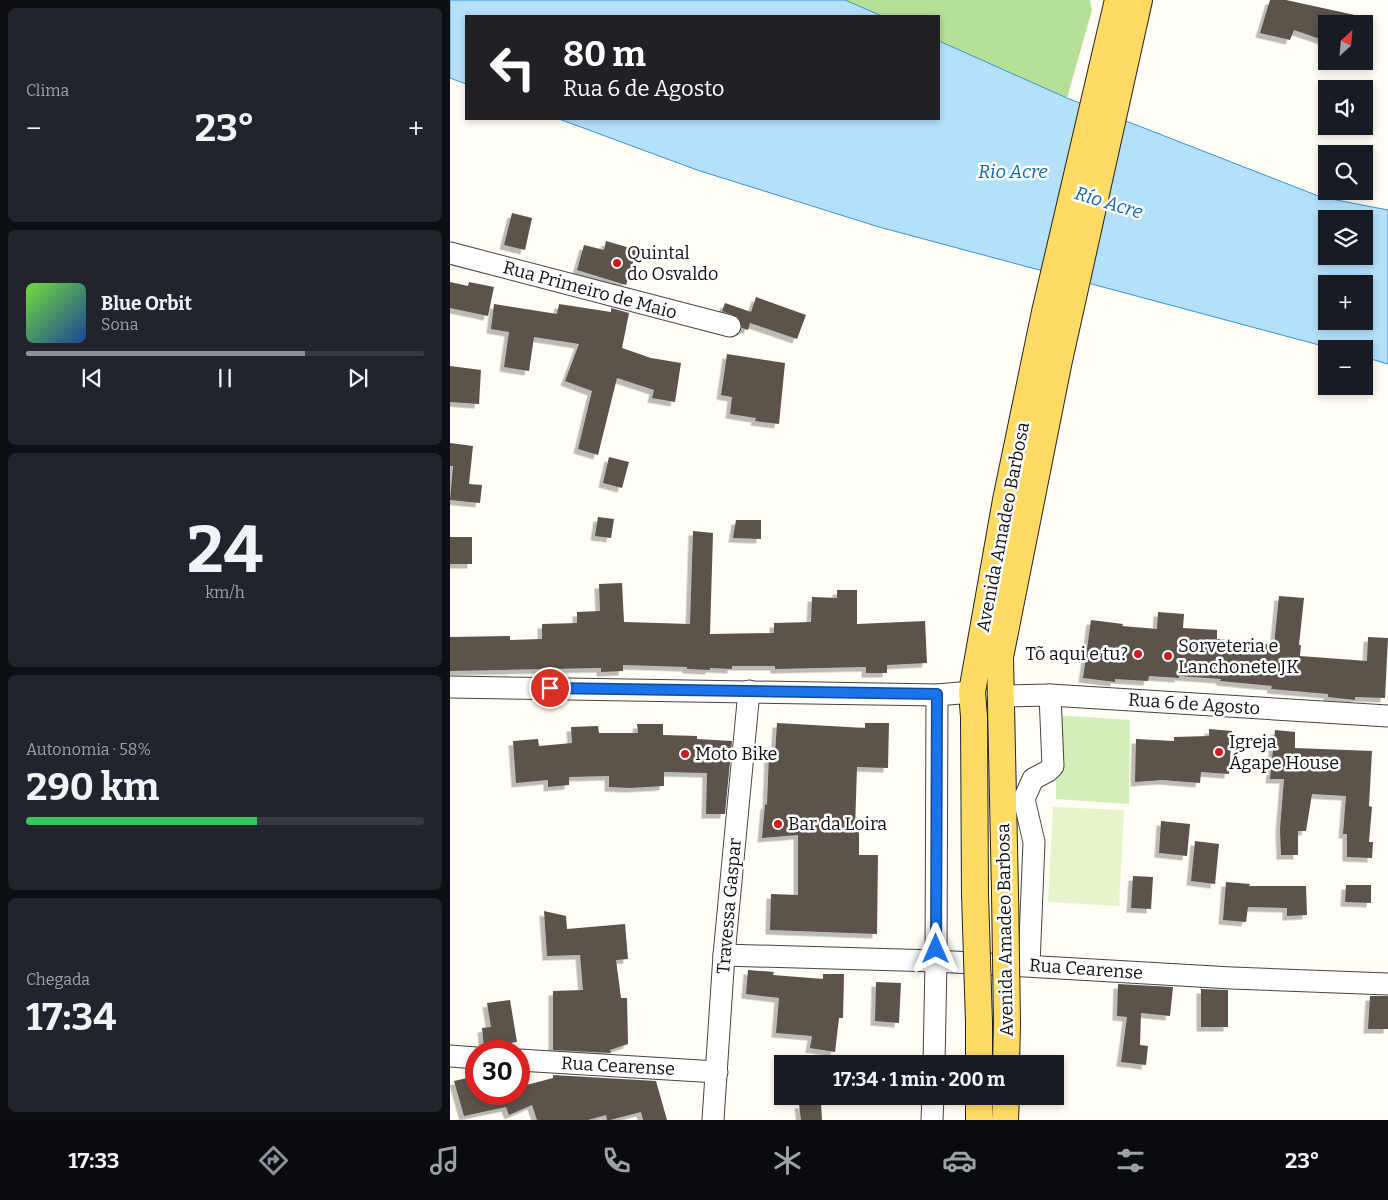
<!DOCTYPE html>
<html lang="pt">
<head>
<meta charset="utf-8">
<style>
	body { margin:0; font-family:Bitter,serif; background:#20242c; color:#f1f3f6; height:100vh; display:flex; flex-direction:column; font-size:19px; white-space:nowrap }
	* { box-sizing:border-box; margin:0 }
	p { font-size:16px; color:#9ea1a6 }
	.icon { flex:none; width:28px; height:28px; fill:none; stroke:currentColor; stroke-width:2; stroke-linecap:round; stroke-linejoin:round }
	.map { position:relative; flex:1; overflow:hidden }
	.panel { display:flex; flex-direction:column; gap:8px; padding:8px; background:#0d0f14; width:450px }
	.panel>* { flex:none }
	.banner { position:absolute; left:15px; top:15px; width:475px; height:105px; border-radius:0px; box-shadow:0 2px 8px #0003; background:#202124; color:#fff; overflow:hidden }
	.needle { width:32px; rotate:26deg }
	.controls { position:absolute; left:868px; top:15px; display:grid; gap:10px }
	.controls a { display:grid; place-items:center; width:55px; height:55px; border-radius:0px; background:#171b24; box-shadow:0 2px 8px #0003; font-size:25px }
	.speed { position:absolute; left:15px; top:1040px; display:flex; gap:10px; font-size:25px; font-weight:700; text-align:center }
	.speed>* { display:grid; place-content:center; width:65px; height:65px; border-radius:50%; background:#171b24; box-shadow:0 2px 8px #0003; line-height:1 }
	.speed .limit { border:8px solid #d22; background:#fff; color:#111 }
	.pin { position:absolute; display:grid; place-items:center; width:42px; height:42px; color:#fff; margin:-21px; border:2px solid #fff; border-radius:50%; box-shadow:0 1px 5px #0007 }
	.me { position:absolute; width:55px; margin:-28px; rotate:0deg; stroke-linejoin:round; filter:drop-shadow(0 0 4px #0008) }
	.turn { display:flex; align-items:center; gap:18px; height:105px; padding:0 15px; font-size:22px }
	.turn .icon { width:65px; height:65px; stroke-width:2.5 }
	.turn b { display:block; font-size:35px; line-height:42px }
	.big { font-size:38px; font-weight:700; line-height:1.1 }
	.panel .card { flex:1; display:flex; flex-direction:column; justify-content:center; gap:8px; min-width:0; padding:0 18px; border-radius:8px; background:#20242c }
	.panel .dial { align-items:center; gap:0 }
	.dial b { font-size:65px; line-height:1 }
	.song { display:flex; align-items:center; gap:15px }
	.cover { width:60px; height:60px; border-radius:8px; background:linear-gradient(135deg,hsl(100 70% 55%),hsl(220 70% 35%)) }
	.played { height:5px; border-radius:2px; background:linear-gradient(90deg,#8c9099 70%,#363941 70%) }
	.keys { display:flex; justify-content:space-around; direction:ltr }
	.heat { display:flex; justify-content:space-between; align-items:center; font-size:28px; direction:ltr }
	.charge { height:8px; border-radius:4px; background:linear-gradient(90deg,#34c759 58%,#363941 0) }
	.trip { position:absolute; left:324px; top:1055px; width:290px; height:50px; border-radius:0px; background:#171b24; box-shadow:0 2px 8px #0003; font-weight:700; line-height:50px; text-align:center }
	.dock { display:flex; height:80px; justify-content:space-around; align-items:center; background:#090b0e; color:#9ea1a6 }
	.dock .icon { width:35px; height:35px }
	.dock .on { color:#8c9099 }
	.dock b { font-size:22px; color:#f1f3f6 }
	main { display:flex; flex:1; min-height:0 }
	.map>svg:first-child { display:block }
	.green { fill:#d4eeb9 }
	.forest { fill:#b7e097 }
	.pitch { fill:#e6f4cc }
	.water { fill:#b4e0fb; stroke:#3495d9; fill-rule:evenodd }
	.building { fill:#5b524c; filter:url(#shadow) }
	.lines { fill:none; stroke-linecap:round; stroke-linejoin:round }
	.minor-casing { stroke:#444; stroke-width:23 }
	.major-casing { stroke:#222; stroke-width:28 }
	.minor { stroke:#fff; stroke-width:21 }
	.major { stroke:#ffdb64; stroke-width:26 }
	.major-bridge-casing { stroke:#222; stroke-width:28; stroke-linecap:butt }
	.major-bridge { stroke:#ffdb64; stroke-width:26 }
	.route-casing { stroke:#114b97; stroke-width:12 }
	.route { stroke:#1a73e8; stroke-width:9 }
	.poi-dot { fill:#cf1b21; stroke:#fff; stroke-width:2 }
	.labels { text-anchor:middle; stroke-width:5; stroke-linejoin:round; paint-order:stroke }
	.poi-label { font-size:18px; fill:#111; stroke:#fff; text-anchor:start }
	.street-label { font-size:18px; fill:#111; stroke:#fff }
	.water-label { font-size:19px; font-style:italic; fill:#0d66b0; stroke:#fff }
</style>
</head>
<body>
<main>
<section class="panel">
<div class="card"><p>Clima</p>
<div class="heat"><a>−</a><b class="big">23°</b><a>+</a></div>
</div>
<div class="card">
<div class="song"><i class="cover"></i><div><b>Blue Orbit</b><p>Sona</p></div></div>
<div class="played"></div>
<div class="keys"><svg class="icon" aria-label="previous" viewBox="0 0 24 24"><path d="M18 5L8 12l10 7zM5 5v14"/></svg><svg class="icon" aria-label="pause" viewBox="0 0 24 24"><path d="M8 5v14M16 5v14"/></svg><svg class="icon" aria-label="next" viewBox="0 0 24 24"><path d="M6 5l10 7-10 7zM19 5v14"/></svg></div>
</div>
<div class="card dial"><b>24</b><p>km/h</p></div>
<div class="card"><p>Autonomia · 58%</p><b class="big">290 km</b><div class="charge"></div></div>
<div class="card"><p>Chegada</p><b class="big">17:34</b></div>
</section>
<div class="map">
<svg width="938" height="1120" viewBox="0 0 938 1120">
	<defs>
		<filter id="shadow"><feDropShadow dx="-4.5" dy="4.5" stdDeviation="0" flood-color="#0004"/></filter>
	</defs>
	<rect width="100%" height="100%" fill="#fffdf4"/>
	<polygon class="green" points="605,715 680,720 679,804 606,799"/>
	<polygon class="forest" points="395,0 640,0 642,10 617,98 489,41 489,16 432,16"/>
	<polygon class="pitch" points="603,807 674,810 669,906 598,902"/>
	<g class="water">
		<polygon points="0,0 395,0 432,16 16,16 16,84 0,78"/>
		<path d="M489 41 617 98 871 197 938 210V364L914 357V349H884L429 227 247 170 109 119H489ZM876 219H914V256H876ZM876 284H914V321H876Z"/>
	</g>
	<g class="building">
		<polygon points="820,0 836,0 914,17 913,24 876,24 876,41 844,30 840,40 810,33"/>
		<polygon points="62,213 82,218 75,250 54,245"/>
		<polygon points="156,241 187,250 176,285 127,270 134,245 154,250"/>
		<polygon points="0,282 18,286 19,282 44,287 38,316 0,308"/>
		<polygon points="306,297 356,315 347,339 300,323 298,330 292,328 288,317 272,311 275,303 301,312"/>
		<polygon points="44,304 107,314 109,304 161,312 161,308 179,313 172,348 201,358 231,363 225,402 202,398 204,390 167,378 148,455 128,449 142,391 115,381 129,344 84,337 79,371 54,367 59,332 41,329"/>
		<polygon points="277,354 335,363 329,424 305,421 306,418 280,414 282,397 271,395"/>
		<polygon points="0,366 31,370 29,404 0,402"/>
		<polygon points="0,443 23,446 19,484 32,485 30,503 0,500 3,466 0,466"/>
		<polygon points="159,457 179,462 172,488 153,483"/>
		<polygon points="148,517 164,519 161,538 145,536"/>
		<polygon points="286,520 311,520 311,539 283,538"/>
		<polygon points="243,531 263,533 260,634 324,633 324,623 361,622 362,597 387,598 387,590 407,590 407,624 475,621 477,663 437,665 437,673 416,673 416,667 325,669 325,666 282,666 282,669 260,668 260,670 237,669 237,667 173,665 173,671 151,672 151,668 0,671 0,637 60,636 60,640 92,639 92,624 127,623 127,612 150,611 149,584 172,583 174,622 240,624"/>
		<rect x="0" y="537" width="22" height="27"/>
		<polygon points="829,596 854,598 849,645 851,645 850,656 917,661 918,637 938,638 935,698 905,697 905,700 878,697 878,694 821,689 822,686 770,681 771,679 729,676 729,678 699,676 698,681 665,679 665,682 633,678 641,620 673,624 672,626 707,629 708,612 734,614 733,628 767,630 767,639 824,645"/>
		<polygon points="327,723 415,728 415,723 439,723 438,768 407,767 405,829 409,829 409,855 428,855 427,934 320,930 321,894 348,895 348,835 312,838 315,804 317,805 319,755 325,755"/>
		<polygon points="187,724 213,724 213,735 247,736 247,739 282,741 275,814 256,814 257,773 214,772 214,786 180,788 159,787 159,776 119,777 119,785 98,787 98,780 66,783 63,741 88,739 89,746 122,743 121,727 148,726 149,733 188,733"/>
		<polygon points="759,729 782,731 779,774 751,772 750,783 712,780 685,782 686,739 724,741 724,737 759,736"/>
		<polygon points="825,730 845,732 845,748 922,751 919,806 922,807 919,842 923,842 922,858 897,857 897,834 893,834 896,796 862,794 856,831 848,831 848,855 831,855 830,829 834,779 820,779"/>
		<polygon points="711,821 740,824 737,856 709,853"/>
		<polygon points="745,841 769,844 765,884 741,881"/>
		<polygon points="683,876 703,877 701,909 681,908"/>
		<polygon points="776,882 800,884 799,886 856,886 857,915 837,916 837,908 798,907 796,922 773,920"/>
		<polygon points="896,885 921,885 921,903 895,902"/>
		<polygon points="94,911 116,916 117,929 175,924 178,959 166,960 171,998 177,998 178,1044 160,1050 161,1053 103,1050 103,991 133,990 130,955 97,956"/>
		<polygon points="298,970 324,972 323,975 373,979 373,974 394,974 393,1018 389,1018 385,1052 360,1048 362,1036 326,1033 329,998 296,994"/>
		<polygon points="426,982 451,983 449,1023 425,1021"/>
		<polygon points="668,984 723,987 720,1016 691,1013 690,1045 698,1046 696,1065 671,1062 677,1017 667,1016"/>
		<polygon points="751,989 778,990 778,1027 751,1027"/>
		<polygon points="920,996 938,996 938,1029 918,1029"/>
		<polygon points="60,1000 67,1042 34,1047 32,1028 41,1027 37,1003"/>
		<polygon points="103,1075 206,1081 217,1120 193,1120 191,1112 160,1120 157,1120 156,1115 138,1120 87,1120 82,1105 59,1115 56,1107 14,1116 4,1081 26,1076 26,1094 69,1094 69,1087 103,1078"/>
		<polygon points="371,1103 372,1120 351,1120 349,1104"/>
	</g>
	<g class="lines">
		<g class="minor-casing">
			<g id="minor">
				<polyline points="0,253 280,326"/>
				<polyline points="0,687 487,695 522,692"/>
				<polyline points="550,696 600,695 938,716"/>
				<polyline points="274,955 486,961 782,978 938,984"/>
				<polyline points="579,965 584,842 574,799 583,779 598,771 603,766 600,695"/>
				<polyline points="0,1056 26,1058"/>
				<polyline points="69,1060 267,1072"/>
				<polyline points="484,1064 486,961 487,695"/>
				<polyline points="263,1120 274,955 299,691"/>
				<polyline points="482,1120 483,1096"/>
			</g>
		</g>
		<g class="major-casing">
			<g id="major">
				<polyline points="555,893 550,657 608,365 689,0"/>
				<polyline points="525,894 524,717 522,692 556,500 595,312 668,0"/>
				<polyline points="529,1023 529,1064"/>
				<polyline points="556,1064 557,1024"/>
				<polyline points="529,1096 529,1120"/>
				<polyline points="555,1120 556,1096"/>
			</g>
		</g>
		<use href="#minor" class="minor"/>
		<use href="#major" class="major"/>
		<g class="major-bridge-casing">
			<g id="major-bridge">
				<polyline points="555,893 557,1024"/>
				<polyline points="525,894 529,1023"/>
			</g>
		</g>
		<use href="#major-bridge" class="major-bridge"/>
	</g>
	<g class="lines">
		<g class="route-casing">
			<polyline id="route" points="100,688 487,694 486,949"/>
		</g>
		<use href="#route" class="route"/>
	</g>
	<g class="poi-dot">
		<circle cx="167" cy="263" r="5"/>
		<circle cx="688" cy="654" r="5"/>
		<circle cx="718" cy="656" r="5"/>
		<circle cx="769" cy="752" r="5"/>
		<circle cx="235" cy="754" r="5"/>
		<circle cx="328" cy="824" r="5"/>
	</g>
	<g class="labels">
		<g class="poi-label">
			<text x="177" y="259">Quintal<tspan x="177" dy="21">do Osvaldo</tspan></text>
			<text x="728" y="652">Sorveteria e<tspan x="728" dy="21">Lanchonete JK</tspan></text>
			<text x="678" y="660" text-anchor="end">Tõ aqui e tu?</text>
			<text x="779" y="748">Igreja<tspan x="779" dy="21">Ágape House</tspan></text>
			<text x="245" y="760">Moto Bike</text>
			<text x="338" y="830">Bar da Loira</text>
		</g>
		<g class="street-label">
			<text transform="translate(140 290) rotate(15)" y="6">Rua Primeiro de Maio</text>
			<text transform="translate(553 527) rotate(-79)" y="6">Avenida Amadeo Barbosa</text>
			<text transform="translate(744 704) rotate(4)" y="6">Rua 6 de Agosto</text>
			<text transform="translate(279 906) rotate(-85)" y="6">Travessa Gaspar</text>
			<text transform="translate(555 930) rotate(-91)" y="6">Avenida Amadeo Barbosa</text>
			<text transform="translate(636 969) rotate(4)" y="6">Rua Cearense</text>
			<text transform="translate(168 1066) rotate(3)" y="6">Rua Cearense</text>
		</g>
		<g class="water-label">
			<text x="563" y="178">Rio Acre</text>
			<text transform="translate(659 202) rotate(17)" y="7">Río Acre</text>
		</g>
	</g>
</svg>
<div class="controls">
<a><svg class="needle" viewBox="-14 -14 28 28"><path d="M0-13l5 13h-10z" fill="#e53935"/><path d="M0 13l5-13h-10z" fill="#9ea1a6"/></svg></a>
<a><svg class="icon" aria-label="sound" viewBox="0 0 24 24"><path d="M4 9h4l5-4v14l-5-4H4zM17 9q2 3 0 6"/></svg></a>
<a><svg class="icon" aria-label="search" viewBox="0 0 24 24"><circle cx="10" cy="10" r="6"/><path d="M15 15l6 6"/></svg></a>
<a><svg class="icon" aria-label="layers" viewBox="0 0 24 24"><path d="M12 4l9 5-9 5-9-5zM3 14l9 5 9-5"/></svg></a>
<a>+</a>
<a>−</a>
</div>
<div class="speed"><div class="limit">30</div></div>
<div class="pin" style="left:100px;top:688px;background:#d93025"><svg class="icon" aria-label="arrive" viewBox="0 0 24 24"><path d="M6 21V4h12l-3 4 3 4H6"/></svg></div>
<svg class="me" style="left:486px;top:949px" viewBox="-20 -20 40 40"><path d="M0-17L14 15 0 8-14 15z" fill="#1a73e8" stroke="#fff" stroke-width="4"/></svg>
<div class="trip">17:34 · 1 min · 200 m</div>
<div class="banner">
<div class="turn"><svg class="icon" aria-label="left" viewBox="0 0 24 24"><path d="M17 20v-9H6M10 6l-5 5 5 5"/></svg><div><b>80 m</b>Rua 6 de Agosto</div></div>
</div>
</div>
</main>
<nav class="dock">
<b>17:33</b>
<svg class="icon on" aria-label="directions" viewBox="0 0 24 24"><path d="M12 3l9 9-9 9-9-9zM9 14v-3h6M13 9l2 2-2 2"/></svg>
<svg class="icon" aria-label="music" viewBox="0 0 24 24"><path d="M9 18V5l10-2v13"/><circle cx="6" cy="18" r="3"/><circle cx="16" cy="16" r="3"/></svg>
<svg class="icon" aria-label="phone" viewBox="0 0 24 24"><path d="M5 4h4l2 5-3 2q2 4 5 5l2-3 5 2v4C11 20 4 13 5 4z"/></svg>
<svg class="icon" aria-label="climate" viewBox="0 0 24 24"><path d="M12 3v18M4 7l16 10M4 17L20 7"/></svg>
<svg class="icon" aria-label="car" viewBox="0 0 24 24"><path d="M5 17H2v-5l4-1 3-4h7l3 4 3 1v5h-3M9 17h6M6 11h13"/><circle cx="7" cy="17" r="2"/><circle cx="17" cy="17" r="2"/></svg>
<svg class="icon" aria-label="filters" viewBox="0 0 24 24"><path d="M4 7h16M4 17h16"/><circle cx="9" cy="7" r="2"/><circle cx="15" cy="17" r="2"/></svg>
<b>23°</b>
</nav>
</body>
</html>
